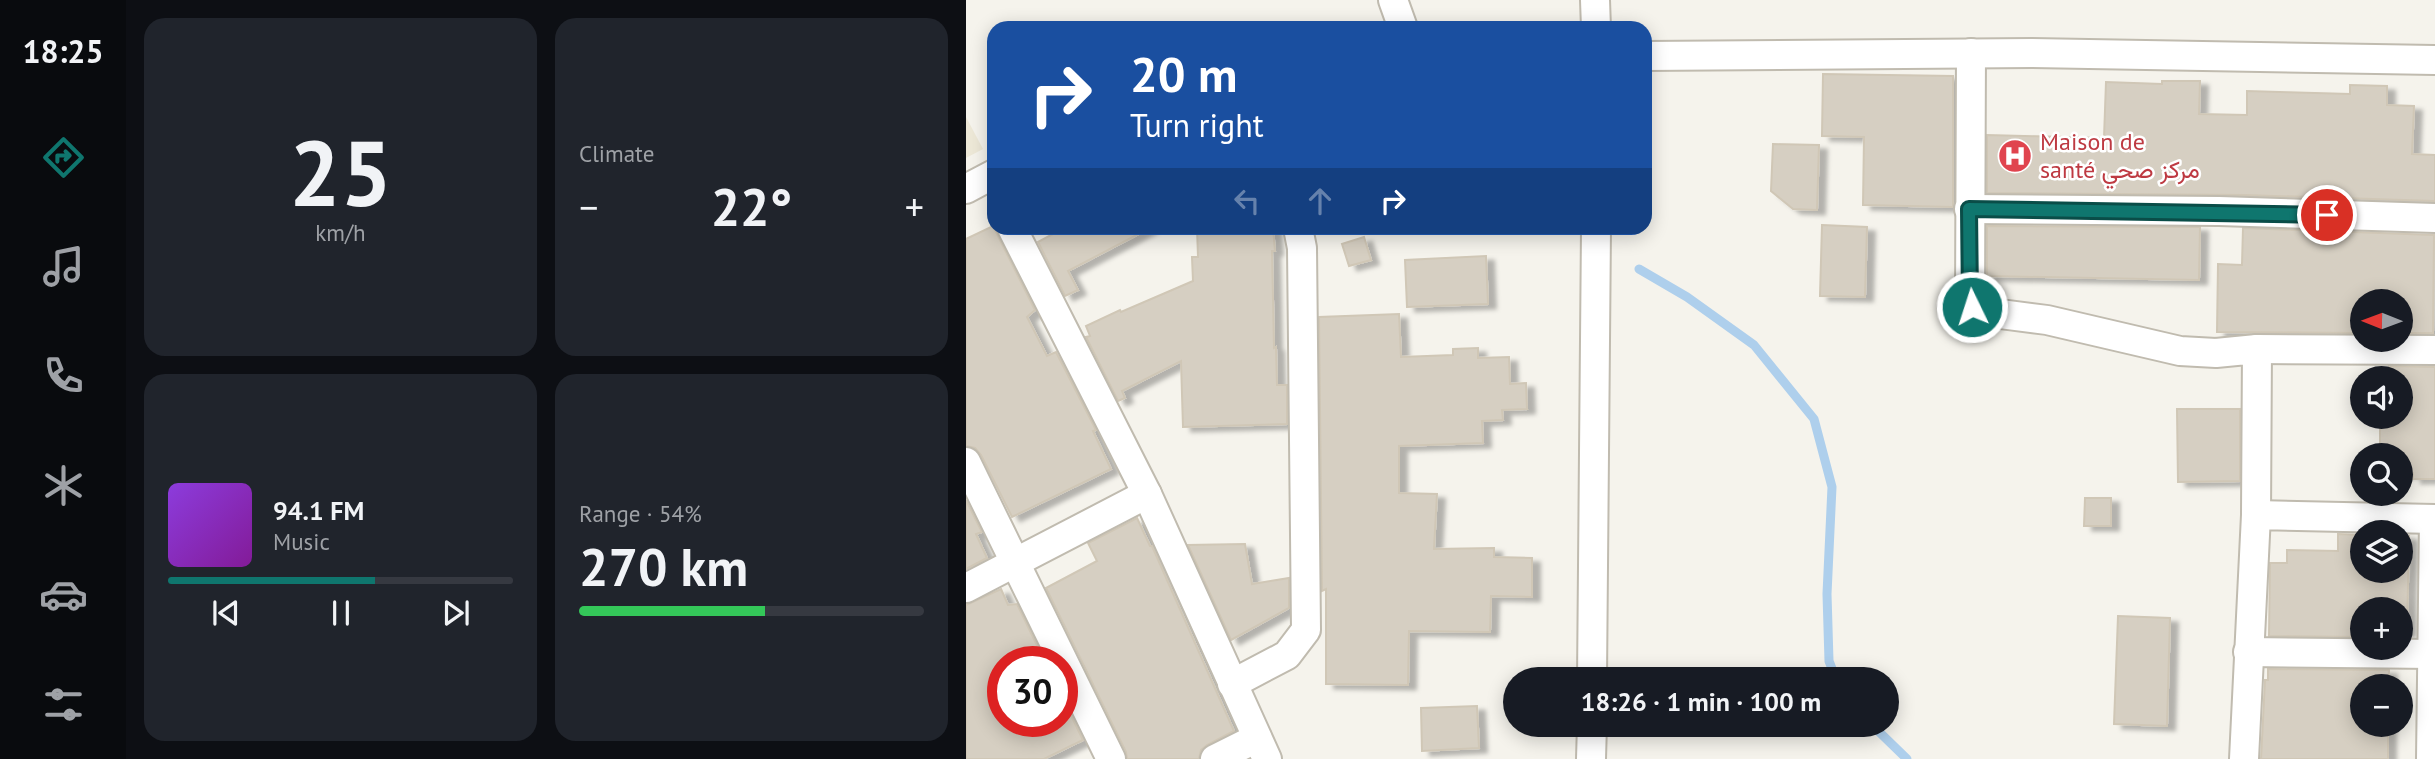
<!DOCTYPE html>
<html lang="en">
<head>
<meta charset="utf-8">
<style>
	body { margin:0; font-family:"PT Sans",Vazirmatn,sans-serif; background:#20242c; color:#f1f3f6; height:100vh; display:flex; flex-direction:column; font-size:26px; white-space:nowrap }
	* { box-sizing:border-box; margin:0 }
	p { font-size:23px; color:#9ea1a6 }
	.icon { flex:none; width:38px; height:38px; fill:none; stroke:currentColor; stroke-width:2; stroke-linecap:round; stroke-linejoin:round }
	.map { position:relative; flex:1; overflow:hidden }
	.side { display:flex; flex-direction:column; gap:18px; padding:18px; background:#0d0f14; width:840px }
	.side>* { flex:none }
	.top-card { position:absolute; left:21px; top:21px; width:665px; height:214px; border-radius:21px; box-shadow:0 4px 18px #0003; background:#1a4fa0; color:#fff; overflow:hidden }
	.needle { width:46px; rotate:271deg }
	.fabs { position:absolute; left:1384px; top:289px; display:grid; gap:14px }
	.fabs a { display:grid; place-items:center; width:63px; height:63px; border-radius:50%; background:#171b24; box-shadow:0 4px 18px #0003; font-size:35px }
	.speed { position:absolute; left:21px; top:646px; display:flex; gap:14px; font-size:35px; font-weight:700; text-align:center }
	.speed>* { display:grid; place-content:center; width:91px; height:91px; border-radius:50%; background:#171b24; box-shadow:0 4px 18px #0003; line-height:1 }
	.speed .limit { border:10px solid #d22; background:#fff; color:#111 }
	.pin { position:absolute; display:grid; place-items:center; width:60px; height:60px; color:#fff; margin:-30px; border:4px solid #fff; border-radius:50%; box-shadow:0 2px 7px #0007 }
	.me { position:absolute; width:77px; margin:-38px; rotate:356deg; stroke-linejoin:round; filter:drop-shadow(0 0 5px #0008) }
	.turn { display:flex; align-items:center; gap:24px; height:147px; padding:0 28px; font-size:32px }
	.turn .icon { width:91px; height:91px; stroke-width:2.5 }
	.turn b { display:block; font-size:49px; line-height:60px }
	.lanes { display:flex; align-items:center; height:66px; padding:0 28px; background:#0003; justify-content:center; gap:35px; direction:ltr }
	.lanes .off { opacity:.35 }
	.big { font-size:52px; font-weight:700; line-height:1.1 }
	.side .widget { flex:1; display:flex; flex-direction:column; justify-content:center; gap:10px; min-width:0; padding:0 24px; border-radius:21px; background:#20242c }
	.side .dial { align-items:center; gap:0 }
	.dial b { font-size:91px; line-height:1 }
	.song { display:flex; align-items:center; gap:21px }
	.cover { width:84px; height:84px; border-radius:10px; background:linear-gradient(135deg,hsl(270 70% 55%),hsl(290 70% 35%)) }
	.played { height:7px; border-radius:4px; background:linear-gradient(90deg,#0f766e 60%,#363941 60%) }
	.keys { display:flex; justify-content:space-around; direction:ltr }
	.heat { display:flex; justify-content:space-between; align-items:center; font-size:38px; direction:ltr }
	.charge { height:10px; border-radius:5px; background:linear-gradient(90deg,#34c759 54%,#363941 0) }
	.side .tiles { flex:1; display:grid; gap:18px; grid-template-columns:repeat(2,1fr) }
	.trip { position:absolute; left:537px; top:667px; width:396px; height:70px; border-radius:35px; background:#171b24; box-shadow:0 4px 18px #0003; font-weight:700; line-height:70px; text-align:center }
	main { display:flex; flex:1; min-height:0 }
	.dock { display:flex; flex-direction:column; width:126px; justify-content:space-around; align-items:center; background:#090b0e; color:#9ea1a6 }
	.dock .icon { width:49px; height:49px }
	.dock .current { color:#0f766e }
	.dock b { font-size:32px; color:#f1f3f6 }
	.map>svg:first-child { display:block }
	.education { fill:#ede8d7 }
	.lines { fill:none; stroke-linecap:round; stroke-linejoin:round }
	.stream { stroke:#aecfec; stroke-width:9 }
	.building { fill:#d6cfc2; stroke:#d0c7b6; stroke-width:2; filter:url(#shadow) }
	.minor-casing { stroke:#c0bbaf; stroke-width:32 }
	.minor { stroke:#fff; stroke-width:28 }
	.route-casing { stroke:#0a4d48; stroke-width:18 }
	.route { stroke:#0f766e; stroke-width:12 }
	.labels { text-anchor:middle; stroke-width:5; stroke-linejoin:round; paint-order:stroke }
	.health-label { font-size:24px; fill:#be3a42; stroke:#fff; text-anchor:start }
</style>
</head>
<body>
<main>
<nav class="dock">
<b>18:25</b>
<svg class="icon current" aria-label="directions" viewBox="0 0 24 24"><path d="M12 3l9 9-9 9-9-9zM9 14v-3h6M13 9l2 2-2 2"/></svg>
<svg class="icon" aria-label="music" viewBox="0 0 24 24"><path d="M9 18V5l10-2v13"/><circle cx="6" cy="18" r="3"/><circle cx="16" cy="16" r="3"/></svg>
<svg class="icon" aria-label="phone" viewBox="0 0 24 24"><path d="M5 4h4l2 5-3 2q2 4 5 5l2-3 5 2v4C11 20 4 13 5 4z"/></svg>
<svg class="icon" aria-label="climate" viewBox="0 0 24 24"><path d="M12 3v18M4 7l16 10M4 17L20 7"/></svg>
<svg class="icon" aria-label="car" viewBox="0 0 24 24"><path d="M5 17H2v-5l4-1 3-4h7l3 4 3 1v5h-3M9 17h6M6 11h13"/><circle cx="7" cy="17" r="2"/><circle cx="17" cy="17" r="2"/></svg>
<svg class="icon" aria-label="filters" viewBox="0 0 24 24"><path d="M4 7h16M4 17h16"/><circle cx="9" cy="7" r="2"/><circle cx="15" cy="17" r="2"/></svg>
</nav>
<section class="side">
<div class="tiles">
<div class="widget dial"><b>25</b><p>km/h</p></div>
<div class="widget"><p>Climate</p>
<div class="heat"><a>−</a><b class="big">22°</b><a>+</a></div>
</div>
<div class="widget">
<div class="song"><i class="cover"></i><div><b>94.1 FM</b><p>Music</p></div></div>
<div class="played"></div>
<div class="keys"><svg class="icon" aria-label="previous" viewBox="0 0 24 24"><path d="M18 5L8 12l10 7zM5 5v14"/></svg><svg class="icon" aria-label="pause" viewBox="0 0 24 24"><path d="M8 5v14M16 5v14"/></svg><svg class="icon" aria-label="next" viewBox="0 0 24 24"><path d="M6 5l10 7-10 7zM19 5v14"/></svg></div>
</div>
<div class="widget"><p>Range · 54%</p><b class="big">270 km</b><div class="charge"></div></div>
</div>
</section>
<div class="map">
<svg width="1469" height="759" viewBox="0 0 1469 759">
	<defs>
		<filter id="shadow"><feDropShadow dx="8" dy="4.5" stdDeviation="2" flood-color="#0004"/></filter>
	</defs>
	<rect width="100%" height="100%" fill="#f5f3ec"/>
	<polygon class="education" points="0,117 17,149 0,158"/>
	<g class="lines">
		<g class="stream">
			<polyline points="673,269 721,297 788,345 848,419 866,487 861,594 863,661 870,679"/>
			<polyline points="905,724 941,759"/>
		</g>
	</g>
	<g class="building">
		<polygon points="857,74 987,76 987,207 897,205 898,137 856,136"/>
		<polygon points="1196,81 1234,81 1233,114 1281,115 1281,91 1384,94 1384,85 1421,86 1421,105 1448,106 1446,154 1469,155 1469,201 1278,195 1021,193 1021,135 1138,138 1140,82 1196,84"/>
		<polygon points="807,144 853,145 851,210 827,209 805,191"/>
		<polygon points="856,225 901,227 899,297 854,296"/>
		<polygon points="27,226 69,310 61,317 81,356 90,352 130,430 127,431 145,469 46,517 15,455 9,448 0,446 0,239"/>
		<polygon points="1021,226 1234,227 1233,280 1021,276"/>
		<polygon points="98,228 184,228 102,271 112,290 99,296 72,242"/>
		<polygon points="231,228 307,228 309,251 306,251 308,348 310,347 311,385 321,385 321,424 217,427 215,361 156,391 159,398 152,401 120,337 124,336 120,326 154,310 155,312 227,281 226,257 232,257"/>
		<polygon points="1277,228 1468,235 1467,333 1435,333 1435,301 1396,301 1396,333 1251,332 1252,264 1276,265"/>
		<polygon points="398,237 405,260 383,266 376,244"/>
		<polygon points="520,256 522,304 441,307 439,260"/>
		<polygon points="433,314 435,357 487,355 487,349 512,348 512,358 543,357 544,384 560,383 561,409 536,410 537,420 516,421 517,443 433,446 433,493 471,494 468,549 528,548 528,557 566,558 566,597 525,596 524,632 443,631 442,685 360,684 360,589 356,591 353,317"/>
		<polygon points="1423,366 1469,367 1469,479 1447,479 1447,473 1435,473 1435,455 1414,455 1414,416 1435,416 1435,378 1423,378"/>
		<polygon points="1211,409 1274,409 1274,481 1212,482"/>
		<polygon points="1119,498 1145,498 1145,526 1118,526"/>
		<polygon points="0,500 16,532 10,534 21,558 0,569"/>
		<polygon points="171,518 184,546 186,546 268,731 241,745 235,750 233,759 161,759 160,752 80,588 131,561 122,543"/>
		<polygon points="1372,534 1396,535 1396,570 1435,570 1435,535 1443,536 1441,632 1435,632 1435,609 1396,609 1396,637 1303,636 1304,563 1321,563 1321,550 1372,551"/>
		<polygon points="279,544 286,584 323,578 323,608 265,640 222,545"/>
		<polygon points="35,589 42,605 51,604 79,662 37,662 37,721 96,721 96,697 117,740 78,759 0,759 0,605"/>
		<polygon points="1152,616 1204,618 1201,726 1148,724"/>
		<polygon points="1302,669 1423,670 1423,679 1412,678 1412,686 1396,686 1396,724 1422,724 1422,759 1295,759 1299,680 1302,680"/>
		<polygon points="511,706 513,748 456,751 455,708"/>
	</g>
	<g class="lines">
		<g class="minor-casing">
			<g id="minor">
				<polyline points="427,0 437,28"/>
				<polyline points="629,0 630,28"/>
				<polyline points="1005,53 1004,301 1006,307 1011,311 1081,320 1214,351 1250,353 1291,349 1290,515"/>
				<polyline points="679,56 1066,53 1469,60"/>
				<polyline points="0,189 28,174"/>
				<polyline points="1003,209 1253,211 1469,218"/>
				<polyline points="46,228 181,494 301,759"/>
				<polyline points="1291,349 1469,350"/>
				<polyline points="0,462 145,759"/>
				<polyline points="0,588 181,494"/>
				<polyline points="1282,652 1469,654"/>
				<polyline points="626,679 630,228"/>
				<polyline points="266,684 321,655 340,630 336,248 332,228"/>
				<polyline points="249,759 291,738"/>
				<polyline points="625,759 626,724"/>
				<polyline points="1278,759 1290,515 1469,519"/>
				<polyline points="1465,759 1468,519"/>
			</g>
		</g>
		<use href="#minor" class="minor"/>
	</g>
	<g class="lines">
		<g class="route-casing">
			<polyline id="route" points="1006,307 1004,301 1003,209 1361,215"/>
		</g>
		<use href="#route" class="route"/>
	</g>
	<defs>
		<g id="hospital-disc" transform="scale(1.75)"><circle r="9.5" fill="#e0444e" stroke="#fff"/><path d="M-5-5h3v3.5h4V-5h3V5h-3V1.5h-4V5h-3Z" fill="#fff"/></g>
	</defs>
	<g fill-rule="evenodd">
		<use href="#hospital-disc" x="1049" y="156"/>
	</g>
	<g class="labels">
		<g class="health-label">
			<text x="1074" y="150">Maison de<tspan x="1074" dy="28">santé مركز صحي</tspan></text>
		</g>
	</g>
</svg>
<div class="fabs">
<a><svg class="needle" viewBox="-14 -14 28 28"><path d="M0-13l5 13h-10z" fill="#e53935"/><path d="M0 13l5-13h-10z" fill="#9ea1a6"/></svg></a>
<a><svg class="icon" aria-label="sound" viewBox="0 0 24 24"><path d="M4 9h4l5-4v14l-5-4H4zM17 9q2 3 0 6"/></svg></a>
<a><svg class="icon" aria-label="search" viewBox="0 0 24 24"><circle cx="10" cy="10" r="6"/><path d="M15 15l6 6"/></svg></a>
<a><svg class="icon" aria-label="layers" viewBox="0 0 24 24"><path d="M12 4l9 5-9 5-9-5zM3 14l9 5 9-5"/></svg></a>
<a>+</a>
<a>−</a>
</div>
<div class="speed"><div class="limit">30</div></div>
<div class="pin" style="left:1361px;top:215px;background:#d93025"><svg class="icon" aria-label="arrive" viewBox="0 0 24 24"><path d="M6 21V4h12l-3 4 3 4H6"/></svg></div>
<svg class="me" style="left:1006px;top:307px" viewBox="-20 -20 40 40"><circle r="17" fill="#0f766e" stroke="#fff" stroke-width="3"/><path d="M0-11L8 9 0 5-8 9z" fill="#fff"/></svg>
<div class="trip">18:26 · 1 min · 100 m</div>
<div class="top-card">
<div class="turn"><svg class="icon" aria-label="right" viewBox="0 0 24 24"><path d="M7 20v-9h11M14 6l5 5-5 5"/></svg><div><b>20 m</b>Turn right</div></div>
<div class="lanes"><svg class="icon off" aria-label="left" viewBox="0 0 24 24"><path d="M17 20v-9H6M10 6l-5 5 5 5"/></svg><svg class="icon off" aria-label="ahead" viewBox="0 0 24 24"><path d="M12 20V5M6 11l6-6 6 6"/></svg><svg class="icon" aria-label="right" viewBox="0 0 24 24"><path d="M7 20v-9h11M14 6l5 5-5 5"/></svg></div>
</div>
</div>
</main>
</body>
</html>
